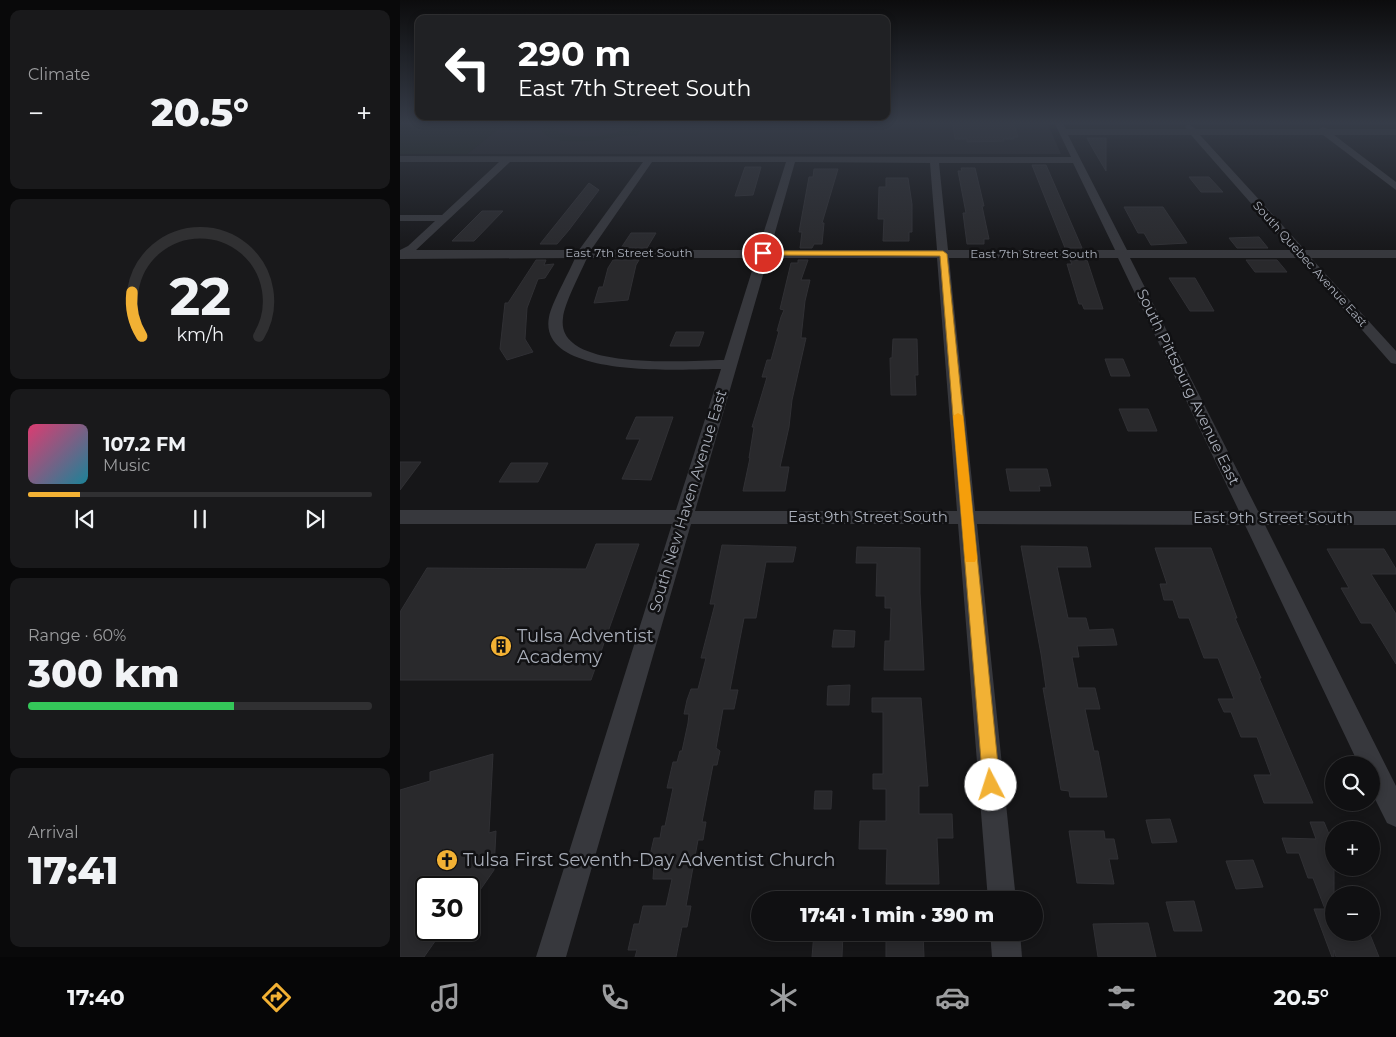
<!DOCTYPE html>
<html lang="en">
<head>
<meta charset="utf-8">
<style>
	body { margin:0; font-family:Montserrat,sans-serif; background:#19191b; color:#f1f3f6; height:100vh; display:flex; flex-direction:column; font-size:19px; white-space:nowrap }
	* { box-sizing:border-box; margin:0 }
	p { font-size:16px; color:#9c9d9f }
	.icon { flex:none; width:28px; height:28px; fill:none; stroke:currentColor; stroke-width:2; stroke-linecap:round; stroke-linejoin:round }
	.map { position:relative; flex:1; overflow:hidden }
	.side { display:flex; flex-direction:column; gap:10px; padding:10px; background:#09090a; width:400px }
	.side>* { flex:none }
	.hud { position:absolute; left:15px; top:15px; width:475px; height:105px; border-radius:10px; box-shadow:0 2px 8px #0003,0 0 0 1px #303032; background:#202124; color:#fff; overflow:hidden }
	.tools { position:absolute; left:925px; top:756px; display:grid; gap:10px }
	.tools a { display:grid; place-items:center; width:55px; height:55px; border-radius:50%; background:#101012; box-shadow:0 2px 8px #0003,0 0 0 1px #303032; font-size:25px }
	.speed { position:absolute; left:15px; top:876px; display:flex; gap:10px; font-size:25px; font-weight:700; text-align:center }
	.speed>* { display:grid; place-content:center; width:65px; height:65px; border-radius:50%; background:#101012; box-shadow:0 2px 8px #0003,0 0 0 1px #303032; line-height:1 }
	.speed .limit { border:2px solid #111; border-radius:8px; background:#fff; color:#111 }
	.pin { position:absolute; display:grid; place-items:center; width:42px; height:42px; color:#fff; margin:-21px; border:2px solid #fff; border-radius:50%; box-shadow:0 1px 5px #0007 }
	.me { position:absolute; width:55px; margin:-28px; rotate:355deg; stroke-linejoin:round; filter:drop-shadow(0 0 4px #0008) }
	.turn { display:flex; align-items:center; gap:18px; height:105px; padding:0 20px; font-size:22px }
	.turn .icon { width:65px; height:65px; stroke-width:2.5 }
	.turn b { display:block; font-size:35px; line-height:42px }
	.big { font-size:38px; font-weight:800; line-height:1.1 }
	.side .widget { flex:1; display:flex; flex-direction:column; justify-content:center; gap:8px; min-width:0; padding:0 18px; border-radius:10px; background:#19191b }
	.side .dial { align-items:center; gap:0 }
	.dial svg { height:130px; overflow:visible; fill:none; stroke:#303032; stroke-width:7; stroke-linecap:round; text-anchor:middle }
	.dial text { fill:#f1f3f6; stroke:none }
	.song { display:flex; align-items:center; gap:15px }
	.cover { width:60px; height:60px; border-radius:8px; background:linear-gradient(135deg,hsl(340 70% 55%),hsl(190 70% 35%)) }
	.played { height:5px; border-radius:2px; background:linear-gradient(90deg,#f2b134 15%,#303032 15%) }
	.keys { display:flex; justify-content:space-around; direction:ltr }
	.heat { display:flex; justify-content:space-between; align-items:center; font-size:28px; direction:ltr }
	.charge { height:8px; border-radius:4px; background:linear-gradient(90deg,#34c759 60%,#303032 0) }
	.trip { position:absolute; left:351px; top:891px; width:292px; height:50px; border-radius:25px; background:#101012; box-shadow:0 2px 8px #0003,0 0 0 1px #303032; font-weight:800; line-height:50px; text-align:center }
	.tabs { display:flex; height:80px; justify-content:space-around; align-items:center; background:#060607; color:#9c9d9f }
	.tabs .icon { width:35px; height:35px }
	.tabs .current { color:#f2b134 }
	.tabs b { font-size:22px; color:#f1f3f6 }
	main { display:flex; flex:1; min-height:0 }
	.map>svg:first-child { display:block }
	.built { fill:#222225 }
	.green { fill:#1c231d }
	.building { fill:#29292c; stroke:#303034 }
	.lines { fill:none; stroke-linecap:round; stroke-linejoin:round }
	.minor { fill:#37383d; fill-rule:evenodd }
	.route { fill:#f2b134; stroke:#9d7322 }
	.slow { fill:#f59e0b }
	.labels { text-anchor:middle; stroke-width:5; stroke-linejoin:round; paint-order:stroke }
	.far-street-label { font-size:12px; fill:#a8adb8; stroke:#111113 }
	.street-label { font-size:15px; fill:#a8adb8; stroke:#111113 }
	.near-poi-label { font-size:18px; fill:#a8adb8; stroke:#111113; text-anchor:start }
</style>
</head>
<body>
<main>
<section class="side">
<div class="widget"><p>Climate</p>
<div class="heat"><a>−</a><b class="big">20.5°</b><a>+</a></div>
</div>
<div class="widget dial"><svg viewBox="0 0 100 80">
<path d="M14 69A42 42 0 1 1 86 69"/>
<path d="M14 69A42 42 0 0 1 8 42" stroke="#f2b134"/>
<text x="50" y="56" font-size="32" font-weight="700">22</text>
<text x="50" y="72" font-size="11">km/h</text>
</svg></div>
<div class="widget">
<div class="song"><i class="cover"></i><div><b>107.2 FM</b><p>Music</p></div></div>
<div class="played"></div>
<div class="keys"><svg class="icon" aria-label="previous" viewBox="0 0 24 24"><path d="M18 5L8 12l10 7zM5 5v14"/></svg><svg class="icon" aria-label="pause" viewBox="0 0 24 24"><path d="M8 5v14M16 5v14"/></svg><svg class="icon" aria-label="next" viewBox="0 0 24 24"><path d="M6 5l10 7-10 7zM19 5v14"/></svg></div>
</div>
<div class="widget"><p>Range · 60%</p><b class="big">300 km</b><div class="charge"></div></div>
<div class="widget"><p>Arrival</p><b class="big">17:41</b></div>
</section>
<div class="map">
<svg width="996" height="957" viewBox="0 0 996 957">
	<rect width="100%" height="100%" fill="#161618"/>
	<polygon class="built" points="107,122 647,122 661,154 67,154"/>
	<g class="green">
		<polygon points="107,122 67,154 0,154 0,122"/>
		<path d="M145 123 157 122 154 128C167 143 224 137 236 122H248L237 136H226L227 135C209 139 150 150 141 129Z"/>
	</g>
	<g class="building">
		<polygon points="557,122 613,122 618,137 613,137 614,139 603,139 604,141 567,142 567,139 555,139 553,124"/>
		<polygon points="687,138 706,138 706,171 693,149"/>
		<polygon points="632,165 646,165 682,248 665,248"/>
		<polygon points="345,167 361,167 353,195 335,196"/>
		<polygon points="561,168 575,168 584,206 582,206 589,239 584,239 584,244 567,244 563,213 566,213 558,171 562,171"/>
		<polygon points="414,169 438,169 422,223 424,223 422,244 414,244 412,248 400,248 402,232 399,232 409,177 413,177"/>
		<polygon points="789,177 809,177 823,192 801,192"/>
		<polygon points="486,178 508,178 512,204 512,232 509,232 509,241 483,241 484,219 478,219 479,187 486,187"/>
		<polygon points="189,183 199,190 169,230 157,244 140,244"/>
		<polygon points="724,207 763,207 787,243 751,245 744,233 738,233"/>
		<polygon points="82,211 103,211 74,241 52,241"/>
		<polygon points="231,233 256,233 247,248 221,248"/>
		<polygon points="859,237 868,248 837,248 829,238"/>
		<polygon points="136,260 146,260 144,265 154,264 145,278 138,279 127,308 125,339 133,352 107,360 100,349 105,303 108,303"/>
		<polygon points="213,260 239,260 236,265 228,300 194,303 199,287 203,287 208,268"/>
		<polygon points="398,260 408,260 401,280 410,280 405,301 401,338 406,338 392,400 389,427 380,467 389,467 385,491 343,491 350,458 349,458 354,427 352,427 367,377 362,377 367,360 371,360 379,331 377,331 381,317 384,310 380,309 391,263 398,263"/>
		<polygon points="670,260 687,260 703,309 684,309 682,304 679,304 667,264 672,264"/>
		<polygon points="846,260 877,260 887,272 855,272"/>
		<polygon points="769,278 795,278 814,311 790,311"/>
		<polygon points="276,332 304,332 299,346 270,346"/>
		<polygon points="493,339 517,339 518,375 515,375 516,395 491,395 490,358 492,358"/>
		<polygon points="705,359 723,359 730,376 711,376"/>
		<polygon points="719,409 748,409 757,431 728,431"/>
		<polygon points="236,417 273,417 251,480 222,479 240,439 226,439"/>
		<polygon points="0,462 21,462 0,490"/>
		<polygon points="111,463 148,463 138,482 99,482"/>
		<polygon points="606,469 647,469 651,486 639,486 640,491 610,491"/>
		<polygon points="196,544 239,544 191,680 0,680 0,612 27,568 186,569"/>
		<polygon points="322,545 396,547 393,562 366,562 356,618 344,618 330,690 338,690 334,709 323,709 316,748 320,751 317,765 313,765 302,822 306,822 303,840 298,840 286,906 291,906 287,927 282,927 276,957 235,957 237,950 228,950 234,924 239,924 243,906 266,906 272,879 253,879 254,864 248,864 254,838 260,838 262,826 265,826 273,788 267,788 273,762 277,762 280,751 282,751 288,723 289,714 284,714 287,700 291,689 298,689 306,658 301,658 315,604 310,604"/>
		<polygon points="621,546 687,547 691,567 657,567 668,618 686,618 689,630 713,629 717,645 677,646 679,657 672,657 678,688 695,688 700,709 685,709 694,751 698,751 707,797 670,797 669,791 661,790 643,688 646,688 641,654"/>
		<polygon points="457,547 520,548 520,593 524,670 484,670 485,641 490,641 491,608 485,608 485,596 476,596 477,563 456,563"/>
		<polygon points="755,548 811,548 837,618 835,618 861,678 859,678 913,803 864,803 854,775 871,775 857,737 841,737 831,712 824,712 818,699 834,699 818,658 804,658 789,618 779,618 773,600 764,600 760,584 767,584"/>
		<polygon points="927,549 984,549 996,569 996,574 971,574 996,614 996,664 971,623 961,623 941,588 949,588"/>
		<polygon points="434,630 455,631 454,647 432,647"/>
		<polygon points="450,685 449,705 427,705 428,686"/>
		<polygon points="472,698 521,698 528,786 519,786 519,814 552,814 553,838 537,838 539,884 486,884 487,849 459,849 460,821 486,821 486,789 473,789 473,774 483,774 483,712 472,712"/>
		<polygon points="93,754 89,833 96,831 94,870 69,906 69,888 26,888 26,930 43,930 24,957 0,957 0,790 30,781 30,772"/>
		<polygon points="415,791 432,791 431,809 414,809"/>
		<polygon points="770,819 777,842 752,843 746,820"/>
		<polygon points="910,822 924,822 934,846 934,932 969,932 979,957 936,957 934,950 934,957 932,957 914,909 925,909 913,878 908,878 899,853 887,853 882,838 916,839"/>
		<polygon points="669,831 704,831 705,839 714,839 718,859 709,859 714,884 677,883"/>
		<polygon points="853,860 863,887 836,889 826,861"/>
		<polygon points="794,901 802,931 774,931 766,902"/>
		<polygon points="748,923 756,957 698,957 693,924"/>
		<polygon points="414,932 443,932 442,957 412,957"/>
		<polygon points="486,932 523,932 524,957 486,957"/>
	</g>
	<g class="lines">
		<g class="minor">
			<path d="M654 122H662L666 129H787L785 127 789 124 796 129H919L923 127 928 129H996V135H934L996 182V190L923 135H800L905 250H996V258H911L996 351V364L991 363 899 258H730L858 511H996V525H865L996 786V827L987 823 971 791V765H959L845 525 577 524 616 900H588L558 524H291L166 957H136L272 524H0V510H276L321 369C286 369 137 380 149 317 152 302 169 273 175 258L0 259V250L8 246 35 221H0V215H42L99 162H0V156L671 157ZM668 135H791L892 250H727ZM110 162H243L179 250H16ZM252 162H386L358 250H191ZM395 162 530 163 537 250H370ZM539 163H673L715 250H548ZM187 258H356L324 360C291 360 155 373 163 318 164 304 181 272 187 258ZM368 258H537L557 511H295ZM549 258H718L839 511H575Z"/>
			<polygon points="590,932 620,932 622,957 592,957"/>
		</g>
	</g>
	<linearGradient id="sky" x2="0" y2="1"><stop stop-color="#0c0c0d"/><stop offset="0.48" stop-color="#363c48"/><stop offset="1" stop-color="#363c48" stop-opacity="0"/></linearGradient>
	<rect width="996" height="256" fill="url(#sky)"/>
	<polygon class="route" points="543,251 547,254 600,785 597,791 591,793 586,791 583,785 540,256 363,255 359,253 363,251"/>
	<polygon class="slow" points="558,413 563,416 577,558 575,562 566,562 565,558 553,416"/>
	<defs>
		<g id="building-disc" transform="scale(1.125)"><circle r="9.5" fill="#f2b134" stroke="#111113"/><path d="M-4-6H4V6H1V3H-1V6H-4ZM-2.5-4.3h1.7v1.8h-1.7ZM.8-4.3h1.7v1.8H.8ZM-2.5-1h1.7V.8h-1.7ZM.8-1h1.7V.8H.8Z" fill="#111"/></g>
		<g id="church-disc" transform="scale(1.125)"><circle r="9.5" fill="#f2b134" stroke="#111113"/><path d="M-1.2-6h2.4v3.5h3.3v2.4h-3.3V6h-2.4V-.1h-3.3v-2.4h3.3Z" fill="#111"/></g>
	</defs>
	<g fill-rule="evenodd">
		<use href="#building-disc" x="101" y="646"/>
		<use href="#church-disc" x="47" y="860"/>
	</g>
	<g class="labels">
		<g class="far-street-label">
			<text x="229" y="257">East 7th Street South</text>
			<text x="634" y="258">East 7th Street South</text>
			<text transform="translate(910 264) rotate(48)" y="4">South Quebec Avenue East</text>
		</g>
		<g class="street-label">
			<text transform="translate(788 387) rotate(64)" y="5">South Pittsburg Avenue East</text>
			<text transform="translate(288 501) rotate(-73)" y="5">South New Haven Avenue East</text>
			<text x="468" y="522">East 9th Street South</text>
			<text x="873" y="523">East 9th Street South</text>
		</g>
		<g class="near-poi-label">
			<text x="117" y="642">Tulsa Adventist<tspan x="117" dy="21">Academy</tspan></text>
			<text x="63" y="866">Tulsa First Seventh-Day Adventist Church</text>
		</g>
	</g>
</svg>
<div class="tools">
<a><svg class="icon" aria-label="search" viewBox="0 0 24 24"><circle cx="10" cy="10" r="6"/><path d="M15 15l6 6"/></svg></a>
<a>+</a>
<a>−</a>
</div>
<div class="speed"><div class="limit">30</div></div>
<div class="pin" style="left:363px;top:253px;background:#d93025"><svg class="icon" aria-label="arrive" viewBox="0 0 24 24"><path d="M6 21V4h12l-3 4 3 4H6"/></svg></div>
<svg class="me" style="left:591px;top:785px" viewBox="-20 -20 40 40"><circle r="19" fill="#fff"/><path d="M0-13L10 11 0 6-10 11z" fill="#f2b134"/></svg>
<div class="trip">17:41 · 1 min · 390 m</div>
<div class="hud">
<div class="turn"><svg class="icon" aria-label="left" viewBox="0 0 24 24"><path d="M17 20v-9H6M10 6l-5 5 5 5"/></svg><div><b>290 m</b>East 7th Street South</div></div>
</div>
</div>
</main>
<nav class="tabs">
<b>17:40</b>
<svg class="icon current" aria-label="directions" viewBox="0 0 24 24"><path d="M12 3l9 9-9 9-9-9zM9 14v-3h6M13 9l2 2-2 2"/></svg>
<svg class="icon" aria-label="music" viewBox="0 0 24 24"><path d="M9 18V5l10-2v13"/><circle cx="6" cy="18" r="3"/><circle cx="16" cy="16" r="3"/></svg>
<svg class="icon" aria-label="phone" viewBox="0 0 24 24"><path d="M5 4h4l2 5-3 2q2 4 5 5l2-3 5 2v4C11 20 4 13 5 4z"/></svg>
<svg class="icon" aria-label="climate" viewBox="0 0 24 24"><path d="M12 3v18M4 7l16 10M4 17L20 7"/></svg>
<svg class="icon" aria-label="car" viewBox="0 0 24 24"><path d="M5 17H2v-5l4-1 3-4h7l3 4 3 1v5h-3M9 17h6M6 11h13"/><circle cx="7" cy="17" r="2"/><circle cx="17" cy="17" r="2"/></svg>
<svg class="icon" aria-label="filters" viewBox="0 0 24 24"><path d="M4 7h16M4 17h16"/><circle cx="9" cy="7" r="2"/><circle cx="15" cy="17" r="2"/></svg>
<b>20.5°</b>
</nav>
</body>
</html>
